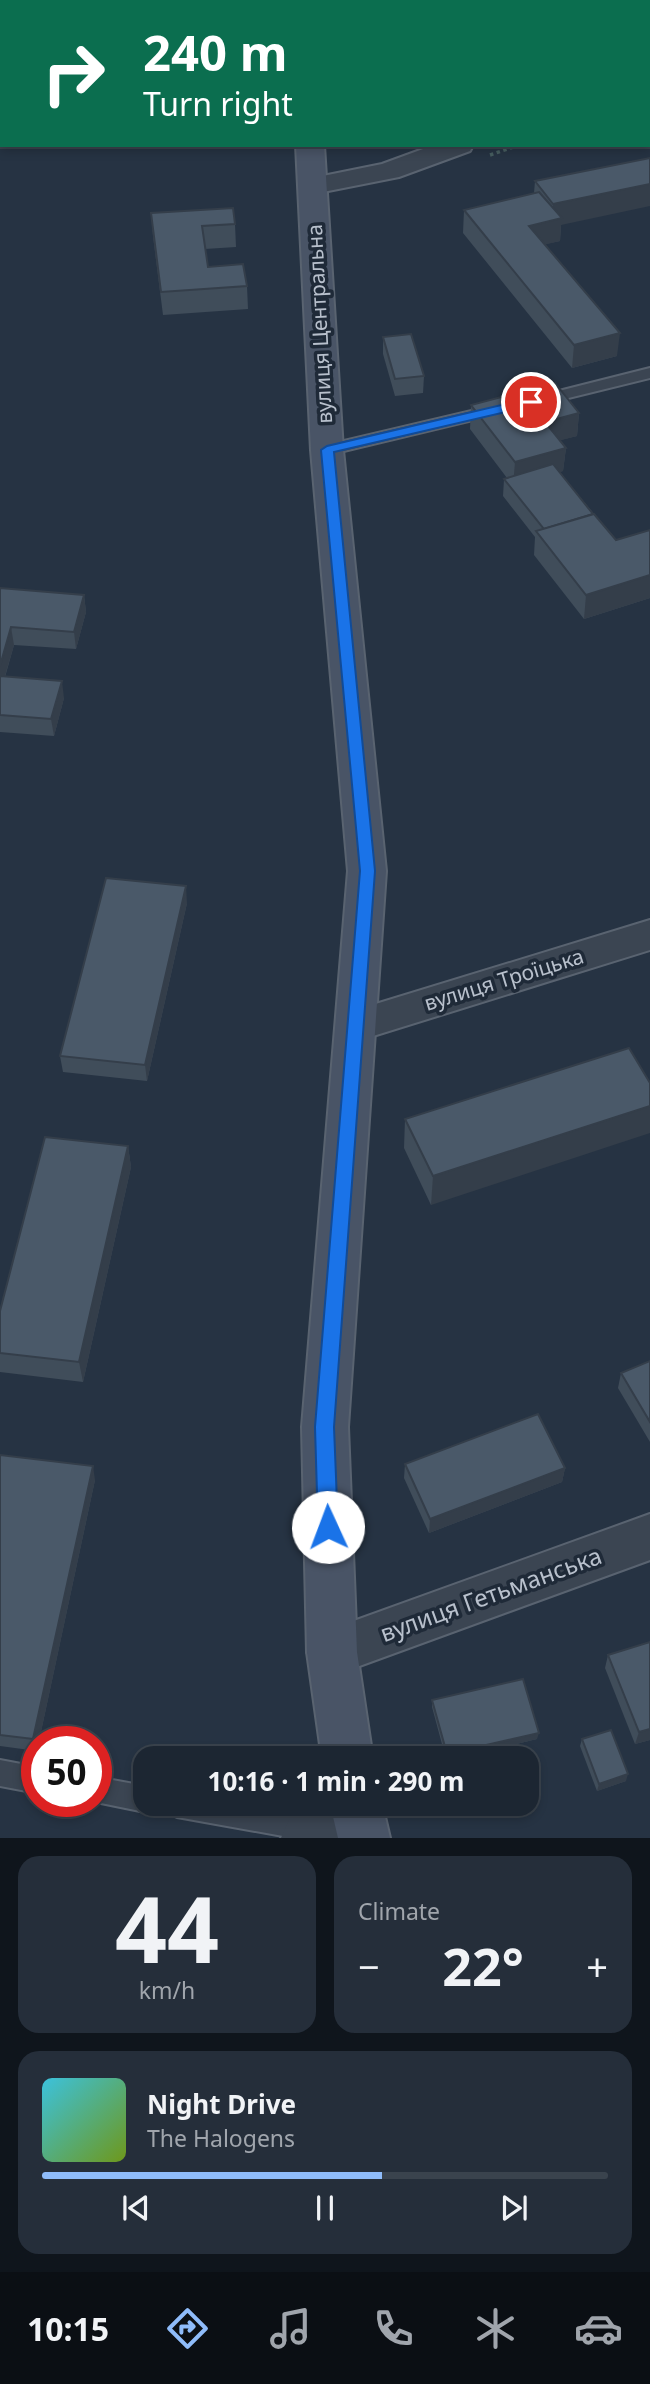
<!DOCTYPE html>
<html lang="en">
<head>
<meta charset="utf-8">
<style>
	body { margin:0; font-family:"Noto Sans",sans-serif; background:#252e3a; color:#f1f3f6; height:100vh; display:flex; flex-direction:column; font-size:26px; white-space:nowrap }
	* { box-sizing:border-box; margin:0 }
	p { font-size:23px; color:#a0a5ac }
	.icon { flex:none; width:38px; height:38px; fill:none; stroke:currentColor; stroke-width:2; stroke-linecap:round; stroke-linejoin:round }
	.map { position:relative; height:1838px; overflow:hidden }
	.panel { display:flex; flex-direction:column; gap:18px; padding:18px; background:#0f151c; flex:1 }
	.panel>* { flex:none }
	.top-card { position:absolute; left:0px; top:0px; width:651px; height:147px; box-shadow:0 4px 10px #0003,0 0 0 2px #3a434d; background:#0b6e4f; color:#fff; overflow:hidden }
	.speed { position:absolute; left:21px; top:1726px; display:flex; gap:14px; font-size:35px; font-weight:700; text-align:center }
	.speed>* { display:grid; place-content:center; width:91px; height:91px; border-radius:50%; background:#1c2632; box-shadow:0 4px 10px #0003,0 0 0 2px #3a434d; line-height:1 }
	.speed .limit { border:10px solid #d22; background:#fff; color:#111 }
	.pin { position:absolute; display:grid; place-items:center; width:60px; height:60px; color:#fff; margin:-30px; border:4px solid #fff; border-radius:50%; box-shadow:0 2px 7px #0007 }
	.me { position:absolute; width:77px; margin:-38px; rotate:358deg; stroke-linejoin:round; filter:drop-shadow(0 0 5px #0008) }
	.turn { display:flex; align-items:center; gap:24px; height:147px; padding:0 28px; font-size:32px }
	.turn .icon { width:91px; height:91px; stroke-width:2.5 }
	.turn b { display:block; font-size:49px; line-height:60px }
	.big { font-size:52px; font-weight:700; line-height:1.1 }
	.panel .tile { flex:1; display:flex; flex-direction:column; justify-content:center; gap:10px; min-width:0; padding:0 24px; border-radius:21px; background:#252e3a }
	.panel .dial { align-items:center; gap:0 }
	.dial b { font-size:91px; line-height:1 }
	.song { display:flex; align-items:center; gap:21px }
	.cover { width:84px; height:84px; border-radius:10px; background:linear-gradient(135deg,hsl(190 70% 55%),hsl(80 70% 35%)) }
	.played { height:7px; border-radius:4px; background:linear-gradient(90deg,#8fbcfa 60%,#3a434d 60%) }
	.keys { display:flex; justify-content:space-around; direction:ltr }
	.heat { display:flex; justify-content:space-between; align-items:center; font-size:38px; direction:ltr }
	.panel .tiles { flex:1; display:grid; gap:18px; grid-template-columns:1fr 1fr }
	.tile:last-child { grid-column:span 2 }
	.trip { position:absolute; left:133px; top:1746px; width:406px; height:70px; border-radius:21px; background:#1c2632; box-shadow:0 4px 10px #0003,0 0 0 2px #3a434d; font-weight:700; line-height:70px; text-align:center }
	.tabs { display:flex; height:112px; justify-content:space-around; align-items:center; background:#0b0f14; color:#a0a5ac }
	.tabs .icon { width:49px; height:49px }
	.tabs .on { color:#8fbcfa }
	.tabs b { font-size:32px; color:#f1f3f6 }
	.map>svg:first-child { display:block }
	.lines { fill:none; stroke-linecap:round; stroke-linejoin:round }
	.service-casing { stroke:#596370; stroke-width:4 }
	.minor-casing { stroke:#596370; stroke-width:4 }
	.tertiary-casing { stroke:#596370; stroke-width:4 }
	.secondary-casing { stroke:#596370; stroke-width:4 }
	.path { stroke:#475e60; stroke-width:3.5; stroke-dasharray:3.5 3.5; stroke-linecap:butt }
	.service { fill:#3b4552; fill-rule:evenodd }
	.minor { fill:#3b4552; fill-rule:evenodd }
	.tertiary { fill:#3b4552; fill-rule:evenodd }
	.secondary { fill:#495466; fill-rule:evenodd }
	.wall { fill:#404d5a }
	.shaded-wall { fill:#343e4a }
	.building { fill:#4a5969; stroke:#343e4a; stroke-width:2 }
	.route { fill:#1a73e8; stroke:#114b97; stroke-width:2 }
	.labels { text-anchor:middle; stroke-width:7; stroke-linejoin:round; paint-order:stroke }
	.street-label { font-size:21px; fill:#b8c0cc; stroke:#1f2a38 }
	.near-street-label { font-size:24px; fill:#b8c0cc; stroke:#1f2a38 }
</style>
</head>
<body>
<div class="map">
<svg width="650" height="1838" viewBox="0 0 650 1838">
	<rect width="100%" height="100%" fill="#263343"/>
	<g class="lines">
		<g class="service-casing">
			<g id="service">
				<polygon points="650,368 650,378 540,405 532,400 535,397"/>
				<polygon points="497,405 505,410 502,413 327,455 319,450 327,445"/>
				<polygon points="0,1760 37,1767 37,1793 0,1786"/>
				<polygon points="96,1777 145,1786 145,1804 156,1804 154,1808 145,1812 91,1801 96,1801"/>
				<polygon points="164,1804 251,1804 311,1815 320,1819 324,1828 318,1838 294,1838 177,1817 168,1813"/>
			</g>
		</g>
		<g class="minor-casing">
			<g id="minor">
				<polygon points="650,920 650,950 357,1041 343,1036 337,1025 343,1014"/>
				<polygon points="650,1514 650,1560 332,1676 315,1669 307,1652 315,1635"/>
				<polygon points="300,1804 358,1804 350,1822 339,1838 281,1838 289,1820"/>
			</g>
		</g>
		<g class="tertiary-casing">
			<g id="tertiary">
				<polygon points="650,67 650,84 649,84 649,67"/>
				<polygon points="434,145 473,145 470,151 399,177 313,194 303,192 299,186 303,180 382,164"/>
			</g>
		</g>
		<g class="secondary-casing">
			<g id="secondary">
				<polygon points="287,0 311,0 312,2 287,2"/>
				<polygon points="296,145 324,145 343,450 386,871 348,1427 357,1652 373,1759 322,1759 307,1652 302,1427 348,871 311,450"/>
				<polygon points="330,1804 382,1804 390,1838 338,1838"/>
			</g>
		</g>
		<polyline class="path" points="490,155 519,145"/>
		<use href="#service" class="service"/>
		<use href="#minor" class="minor"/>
		<use href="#tertiary" class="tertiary"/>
		<use href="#secondary" class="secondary"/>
	</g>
	<g class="wall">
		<polygon points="650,158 561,225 560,241 545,244 617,356 572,368 463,233 464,210 534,193 535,181"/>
		<polygon points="151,213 235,224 236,247 205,249 208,267 247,286 248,309 163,315 153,236"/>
		<polygon points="383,337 424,376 423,393 395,396 383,354"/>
		<polygon points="471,405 579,413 577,436 560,440 566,448 563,471 559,472 616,540 650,530 650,598 584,619 534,555 535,537 503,496 504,479 507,478 470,429"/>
		<polygon points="0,588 84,595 86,612 76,649 14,645 5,677 64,698 54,736 0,732"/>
		<polygon points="187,903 147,1081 63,1072 60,1056"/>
		<polygon points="629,1048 431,1205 404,1148 405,1119"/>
		<polygon points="128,1146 131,1167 83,1382 0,1372 0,1311"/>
		<polygon points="650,1361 650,1442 618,1388 621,1373"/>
		<polygon points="0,1455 95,1480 39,1741 37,1741 37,1751 0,1746"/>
		<polygon points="405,1464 565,1468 562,1482 429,1533 404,1478"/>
		<polygon points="608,1655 650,1740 635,1744 605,1668"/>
		<polygon points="432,1700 537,1739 453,1759 446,1759 432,1707"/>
		<polygon points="582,1739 626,1781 597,1791 580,1746"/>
	</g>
	<g class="shaded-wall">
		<polygon points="650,184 650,206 561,225 560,241 527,249 529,226 552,220 553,204"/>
		<polygon points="620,333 617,356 572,368 574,345"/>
		<polygon points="579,413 577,436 543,445 545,422"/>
		<polygon points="566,448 563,471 513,486 515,462"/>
		<polygon points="650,575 650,598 584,619 586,595"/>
		<polygon points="84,595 86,612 76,649 74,632"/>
		<polygon points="11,627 14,645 0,693 0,666"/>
		<polygon points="62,681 64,698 54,736 51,719"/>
		<polygon points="186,886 187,903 147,1081 145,1065"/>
		<polygon points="650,1106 650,1133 431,1205 433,1176"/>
		<polygon points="128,1146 131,1167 83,1382 79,1362"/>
		<polygon points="93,1466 95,1480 39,1741 37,1741 37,1751 33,1739"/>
		<polygon points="565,1468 562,1482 429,1533 430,1519"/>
		<polygon points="650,1729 650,1740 635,1744 639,1732"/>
		<polygon points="539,1733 537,1739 453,1759 446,1759 447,1754"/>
		<polygon points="628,1774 626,1781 597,1791 599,1784"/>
	</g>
	<g class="building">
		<polygon points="650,158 650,184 553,204 535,181"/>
		<polygon points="539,192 562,218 529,226 620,333 574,345 464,210"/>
		<polygon points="233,208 235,224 202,226 208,267 243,264 247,286 161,292 151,213"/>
		<polygon points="411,334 424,376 395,379 383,337"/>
		<polygon points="555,383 579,413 545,422 566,448 515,462 471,405"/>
		<polygon points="553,464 593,514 544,529 504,479"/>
		<polygon points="594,514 616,540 650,530 650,575 586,595 536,531"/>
		<polygon points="0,588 84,595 74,632 11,627 0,666"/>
		<polygon points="0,676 62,681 51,719 0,715"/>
		<polygon points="106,878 186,886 145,1065 60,1056"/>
		<polygon points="629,1048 650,1083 650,1106 433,1176 405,1119"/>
		<polygon points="45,1137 128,1146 79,1362 0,1353 0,1311"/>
		<polygon points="650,1361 650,1422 621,1373"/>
		<polygon points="538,1414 565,1468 430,1519 405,1464"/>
		<polygon points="0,1455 93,1466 33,1739 0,1735"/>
		<polygon points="650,1642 650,1729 639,1732 608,1655"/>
		<polygon points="523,1679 539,1733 447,1754 432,1700"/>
		<polygon points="611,1730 628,1774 599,1784 582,1739"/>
	</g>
	<polygon class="route" points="531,398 538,402 536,405 334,452 375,871 334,1427 338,1527 335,1533 328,1536 321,1533 318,1527 315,1427 360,871 321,450 327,446"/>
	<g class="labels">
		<g class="street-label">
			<text transform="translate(320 324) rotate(-93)" y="7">вулиця Центральна</text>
			<text transform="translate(504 980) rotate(-17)" y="7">вулиця Троїцька</text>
		</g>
		<g class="near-street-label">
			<text transform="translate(491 1595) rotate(-20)" y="8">вулиця Гетьманська</text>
		</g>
	</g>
</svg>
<div class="speed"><div class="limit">50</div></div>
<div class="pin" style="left:531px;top:402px;background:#d93025"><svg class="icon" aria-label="arrive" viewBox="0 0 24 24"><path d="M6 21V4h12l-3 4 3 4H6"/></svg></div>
<svg class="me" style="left:328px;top:1527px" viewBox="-20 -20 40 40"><circle r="19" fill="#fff"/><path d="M0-13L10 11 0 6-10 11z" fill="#1a73e8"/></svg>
<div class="trip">10:16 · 1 min · 290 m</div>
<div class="top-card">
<div class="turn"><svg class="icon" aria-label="right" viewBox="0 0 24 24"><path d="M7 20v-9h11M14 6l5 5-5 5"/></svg><div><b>240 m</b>Turn right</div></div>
</div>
</div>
<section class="panel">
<div class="tiles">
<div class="tile dial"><b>44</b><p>km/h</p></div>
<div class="tile"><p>Climate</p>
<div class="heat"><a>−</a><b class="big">22°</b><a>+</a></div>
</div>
<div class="tile">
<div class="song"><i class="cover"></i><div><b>Night Drive</b><p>The Halogens</p></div></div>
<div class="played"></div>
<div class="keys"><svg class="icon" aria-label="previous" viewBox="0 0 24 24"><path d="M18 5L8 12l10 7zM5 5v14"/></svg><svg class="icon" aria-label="pause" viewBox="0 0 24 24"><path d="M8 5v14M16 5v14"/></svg><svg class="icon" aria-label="next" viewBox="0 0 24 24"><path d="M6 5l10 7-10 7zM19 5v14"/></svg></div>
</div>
</div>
</section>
<nav class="tabs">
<b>10:15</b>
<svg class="icon on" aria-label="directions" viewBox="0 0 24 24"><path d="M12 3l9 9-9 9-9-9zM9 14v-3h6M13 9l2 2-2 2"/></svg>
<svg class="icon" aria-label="music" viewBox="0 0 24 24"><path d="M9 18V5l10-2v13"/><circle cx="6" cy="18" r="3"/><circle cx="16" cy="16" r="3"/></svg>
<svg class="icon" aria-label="phone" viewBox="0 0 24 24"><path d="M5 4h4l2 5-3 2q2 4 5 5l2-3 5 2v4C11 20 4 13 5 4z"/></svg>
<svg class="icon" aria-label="climate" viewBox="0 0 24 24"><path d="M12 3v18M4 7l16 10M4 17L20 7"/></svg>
<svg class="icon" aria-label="car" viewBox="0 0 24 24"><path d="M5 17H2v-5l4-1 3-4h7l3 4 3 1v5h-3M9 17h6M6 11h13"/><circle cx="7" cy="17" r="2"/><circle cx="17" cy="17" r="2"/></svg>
</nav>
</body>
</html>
